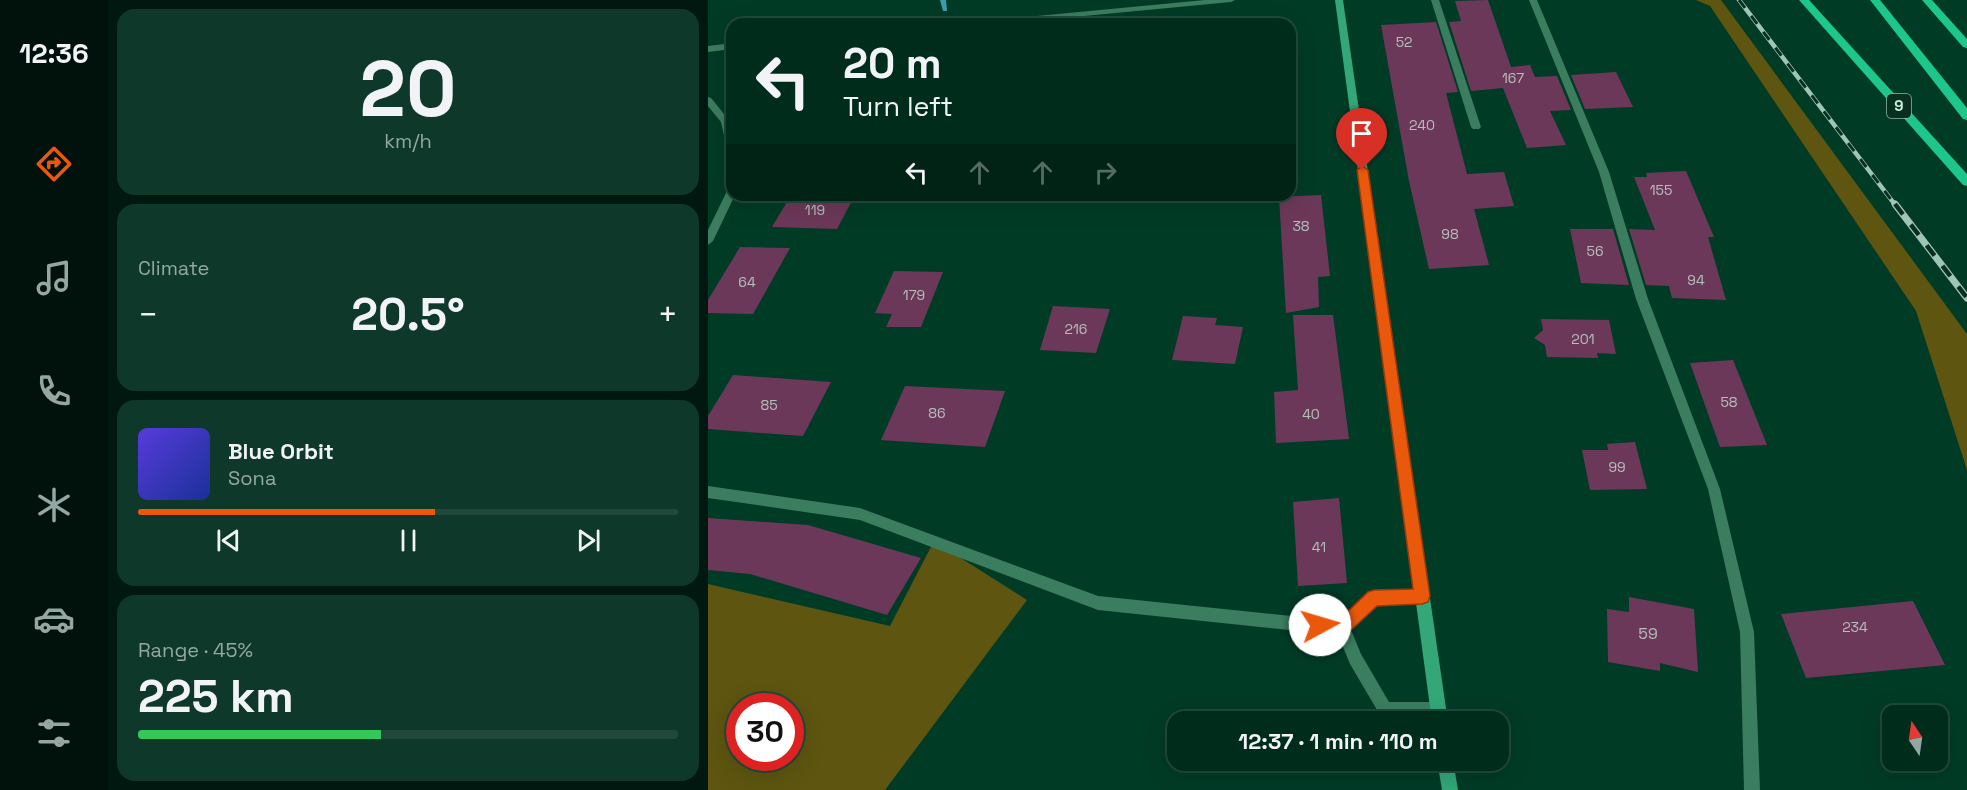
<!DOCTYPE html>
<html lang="en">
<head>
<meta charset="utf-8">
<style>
	body { margin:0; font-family:"Space Grotesk",sans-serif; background:#0e3829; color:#f1f3f6; height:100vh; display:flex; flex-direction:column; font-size:22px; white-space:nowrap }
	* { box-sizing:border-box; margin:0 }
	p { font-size:20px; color:#95a7a3 }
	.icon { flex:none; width:33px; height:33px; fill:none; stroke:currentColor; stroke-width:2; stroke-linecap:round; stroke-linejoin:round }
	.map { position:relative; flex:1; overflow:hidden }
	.details { display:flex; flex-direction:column; gap:9px; padding:9px; background:#00180f; width:600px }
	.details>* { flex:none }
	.banner { position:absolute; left:18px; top:18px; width:570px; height:183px; border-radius:18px; box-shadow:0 6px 24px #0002,0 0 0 2px #22483b; background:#002c1c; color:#f1f3f6; overflow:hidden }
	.needle { width:39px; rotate:347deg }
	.controls { position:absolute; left:1174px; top:705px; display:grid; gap:12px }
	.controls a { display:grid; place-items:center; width:66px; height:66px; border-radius:12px; background:#002c1c; box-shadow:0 6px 24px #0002,0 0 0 2px #22483b; font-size:30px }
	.speed { position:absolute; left:18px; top:693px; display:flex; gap:12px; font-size:30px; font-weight:700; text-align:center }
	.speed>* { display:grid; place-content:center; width:78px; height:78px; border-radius:50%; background:#002c1c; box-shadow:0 6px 24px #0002,0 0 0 2px #22483b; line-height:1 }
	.speed .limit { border:9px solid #d22; background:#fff; color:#111 }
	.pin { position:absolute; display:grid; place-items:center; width:51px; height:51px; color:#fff; margin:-62px -26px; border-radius:50% 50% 50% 0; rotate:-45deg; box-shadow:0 0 6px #0007 }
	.pin .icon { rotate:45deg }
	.me { position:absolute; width:66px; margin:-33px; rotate:84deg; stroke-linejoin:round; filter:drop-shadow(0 0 4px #0008) }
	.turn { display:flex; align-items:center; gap:21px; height:126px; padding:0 18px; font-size:27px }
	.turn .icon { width:78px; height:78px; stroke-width:2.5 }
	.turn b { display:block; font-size:42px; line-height:51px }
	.lanes { display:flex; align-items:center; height:57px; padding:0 18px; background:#0003; justify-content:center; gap:30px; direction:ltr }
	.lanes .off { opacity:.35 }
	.big { font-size:45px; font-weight:600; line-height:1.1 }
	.details .widget { flex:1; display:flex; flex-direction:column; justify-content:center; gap:9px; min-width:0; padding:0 21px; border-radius:18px; background:#0e3829 }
	.details .dial { align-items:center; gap:0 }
	.dial b { font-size:78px; line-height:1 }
	.song { display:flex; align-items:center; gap:18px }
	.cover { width:72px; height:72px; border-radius:9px; background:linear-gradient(135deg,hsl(250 70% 55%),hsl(230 70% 35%)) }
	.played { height:6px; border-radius:3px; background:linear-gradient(90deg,#ea580c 55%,#22483b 55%) }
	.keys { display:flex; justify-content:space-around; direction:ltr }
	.heat { display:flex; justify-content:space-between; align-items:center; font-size:33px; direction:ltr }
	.charge { height:9px; border-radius:4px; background:linear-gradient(90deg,#34c759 45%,#22483b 0) }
	.trip { position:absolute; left:459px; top:711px; width:342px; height:60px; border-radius:18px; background:#002c1c; box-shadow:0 6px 24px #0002,0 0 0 2px #22483b; font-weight:600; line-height:60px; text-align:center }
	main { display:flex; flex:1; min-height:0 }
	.menu { display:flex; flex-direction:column; width:108px; justify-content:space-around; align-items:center; background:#00120b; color:#95a7a3 }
	.menu .icon { width:42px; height:42px }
	.menu .active { color:#ea580c }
	.menu b { font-size:27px; color:#f1f3f6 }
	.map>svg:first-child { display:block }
	.green { fill:#5d5510; fill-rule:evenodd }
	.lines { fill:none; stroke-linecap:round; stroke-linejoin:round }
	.stream { fill:#3f9baa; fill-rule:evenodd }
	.building { fill:#6c3859 }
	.street { fill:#3b7d5f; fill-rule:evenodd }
	.secondary { fill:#33a778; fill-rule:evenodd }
	.primary { fill:#1dc78c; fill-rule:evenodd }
	.rail-far1-casing { stroke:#9fc6b4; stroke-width:4.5 }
	.rail-casing { stroke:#9fc6b4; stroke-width:7 }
	.rail-far1 { stroke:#082f1f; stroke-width:3; stroke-dasharray:10; stroke-linecap:butt }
	.rail { stroke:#082f1f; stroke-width:4.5; stroke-dasharray:13; stroke-linecap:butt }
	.route { fill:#ea580c; stroke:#983908; stroke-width:1.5 }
	.labels { text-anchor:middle; stroke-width:6; stroke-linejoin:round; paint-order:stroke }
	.number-label { font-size:14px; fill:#b4c0bb }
	.shield { fill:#082f1f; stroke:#91b5a3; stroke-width:1.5 }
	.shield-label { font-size:15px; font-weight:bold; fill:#cceedc }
	.near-number-label { font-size:16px; fill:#b4c0bb }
</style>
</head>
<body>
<main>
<nav class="menu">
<b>12:36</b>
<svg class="icon active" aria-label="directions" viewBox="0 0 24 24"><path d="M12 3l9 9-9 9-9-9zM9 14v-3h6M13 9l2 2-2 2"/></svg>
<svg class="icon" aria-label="music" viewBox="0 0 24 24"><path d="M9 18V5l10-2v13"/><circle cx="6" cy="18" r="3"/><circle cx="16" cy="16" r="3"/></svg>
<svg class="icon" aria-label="phone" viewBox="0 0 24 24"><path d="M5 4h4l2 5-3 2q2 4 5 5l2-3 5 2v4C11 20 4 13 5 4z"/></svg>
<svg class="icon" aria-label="climate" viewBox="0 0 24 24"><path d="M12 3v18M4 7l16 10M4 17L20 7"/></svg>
<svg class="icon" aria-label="car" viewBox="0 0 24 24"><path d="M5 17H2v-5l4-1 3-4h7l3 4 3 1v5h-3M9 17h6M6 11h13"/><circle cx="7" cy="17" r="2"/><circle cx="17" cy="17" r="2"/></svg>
<svg class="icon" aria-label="filters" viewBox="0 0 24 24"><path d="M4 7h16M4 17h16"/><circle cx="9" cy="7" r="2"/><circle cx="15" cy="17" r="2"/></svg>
</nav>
<section class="details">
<div class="widget dial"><b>20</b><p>km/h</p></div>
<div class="widget"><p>Climate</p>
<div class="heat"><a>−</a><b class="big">20.5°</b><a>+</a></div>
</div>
<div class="widget">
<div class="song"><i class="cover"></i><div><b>Blue Orbit</b><p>Sona</p></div></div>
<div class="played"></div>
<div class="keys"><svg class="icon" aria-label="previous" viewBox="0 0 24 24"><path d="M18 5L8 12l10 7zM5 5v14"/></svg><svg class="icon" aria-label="pause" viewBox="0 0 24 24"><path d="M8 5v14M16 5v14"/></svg><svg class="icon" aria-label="next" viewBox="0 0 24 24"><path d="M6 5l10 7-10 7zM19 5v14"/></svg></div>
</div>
<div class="widget"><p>Range · 45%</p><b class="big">225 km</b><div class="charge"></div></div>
</section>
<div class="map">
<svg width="1259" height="790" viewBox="0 0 1259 790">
	<rect width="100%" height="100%" fill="#003b26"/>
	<g class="green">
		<polygon points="988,0 1013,0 1259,334 1259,470 1208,311 1002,6"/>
		<path d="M226 541 319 600 177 790H0V584L182 626ZM32 706H82V758H32Z"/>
	</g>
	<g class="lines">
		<polygon class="stream" points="232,0 238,0 239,11 235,11"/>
	</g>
	<g class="building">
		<polygon points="780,0 803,67 822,65 827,77 849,76 863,110 842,111 858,145 819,148 795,88 763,91 741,22 753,21 747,1"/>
		<polygon points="728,22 750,92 738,93 759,174 796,172 806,206 766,209 781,265 721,269 701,181 673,25"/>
		<polygon points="908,72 925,107 877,109 863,75"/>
		<polygon points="978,171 1006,237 1000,237 1018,300 964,298 961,286 938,285 921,229 947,230 926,177 939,177 938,173"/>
		<polygon points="83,195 147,195 129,229 64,227"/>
		<polygon points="613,195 622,276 610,277 611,307 578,313 571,197"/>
		<polygon points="862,229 905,229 921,285 873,283"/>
		<polygon points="32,247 82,248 45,314 0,313 0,300"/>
		<polygon points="186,271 235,272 213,327 178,327 184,314 167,313"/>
		<polygon points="345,306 402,309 388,353 332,350"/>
		<polygon points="585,315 625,315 641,439 568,443 566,392 590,390"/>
		<polygon points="475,316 509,318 507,325 535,327 527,364 464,360"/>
		<polygon points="833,319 901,320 908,354 889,353 890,358 839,357 837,345 826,338 835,330"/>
		<polygon points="1025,360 1059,445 1012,447 982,363"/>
		<polygon points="25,375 123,382 95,436 0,429 0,416"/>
		<polygon points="197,386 297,391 277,447 173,440"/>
		<polygon points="927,442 939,489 882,490 874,450 900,450 899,444"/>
		<polygon points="631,498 639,583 590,586 585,502"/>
		<polygon points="0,518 100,525 213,558 179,615 42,574 0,570"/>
		<polygon points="921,597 986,609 990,672 952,663 952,671 900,662 899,609 921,612"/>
		<polygon points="1205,601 1237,665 1098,678 1073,614"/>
	</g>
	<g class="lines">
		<g class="street">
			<polygon points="497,0 527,0 523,2 291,24 261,24 265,22"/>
			<polygon points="723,0 731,0 773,127 771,129 765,129 763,127"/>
			<polygon points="821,0 829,0 901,172 940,299 1012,489 1046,632 1052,790 1036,790 1032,632 1000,489 928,299 891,172"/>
			<polygon points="24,43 24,49 0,52 0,46"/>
			<path d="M0 97 3 98C22 121 24 122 24 152L19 149 13 122 0 106Z"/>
			<polygon points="24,187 24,195 27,195 5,241 0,245 0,230 19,191"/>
			<polygon points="0,486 152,508 390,596 632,621 661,593 666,591 714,589 719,591 721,596 719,601 714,603 669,605 643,630 653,654 681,702 730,702 735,705 738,710 735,715 730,718 677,718 672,715 642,664 630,635 390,610 152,520 0,498"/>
		</g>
		<g class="secondary">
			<polygon points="627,0 635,0 740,722 724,722"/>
			<polygon points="729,760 745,760 750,790 734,790"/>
		</g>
		<g class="primary">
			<polygon points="1091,0 1101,0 1259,174 1259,186 1255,185"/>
			<polygon points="1162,0 1172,0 1259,108 1259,120 1255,119"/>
			<polygon points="1214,0 1224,0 1259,39 1259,48 1255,47"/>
		</g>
		<g class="rail-far1-casing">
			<polyline id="rail-far1" points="1031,0 1188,206"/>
		</g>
		<g class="rail-casing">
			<polyline id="rail" points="1187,204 1259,298"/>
		</g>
		<use href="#rail-far1" class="rail-far1"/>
		<use href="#rail" class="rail"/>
	</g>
	<polygon class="route" points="654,166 660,170 722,596 720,602 714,604 669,606 640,633 635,636 607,631 604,625 607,620 612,617 632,619 660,592 666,590 705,589 649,170"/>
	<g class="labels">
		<g class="number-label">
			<text x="696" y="47">52</text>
			<text x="805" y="83">167</text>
			<text x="714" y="130">240</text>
			<text x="953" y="195">155</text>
			<text x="107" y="215">119</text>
			<text x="593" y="231">38</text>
			<text x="742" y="239">98</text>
			<text x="887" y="256">56</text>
			<text x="988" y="285">94</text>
			<text x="39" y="287">64</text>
			<text x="206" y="300">179</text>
			<text x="368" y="334">216</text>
			<text x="875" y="344">201</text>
			<text x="1021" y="407">58</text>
			<text x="61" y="410">85</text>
			<text x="229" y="418">86</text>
			<text x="603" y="419">40</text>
			<text x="909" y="472">99</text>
			<text x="611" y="552">41</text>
			<text x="1147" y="632">234</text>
		</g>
		<rect class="shield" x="1179" y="94" width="24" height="24" rx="4.5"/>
		<g class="shield-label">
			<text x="1191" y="111">9</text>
		</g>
		<g class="near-number-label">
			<text x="940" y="639">59</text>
		</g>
	</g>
</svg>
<div class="controls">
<a><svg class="needle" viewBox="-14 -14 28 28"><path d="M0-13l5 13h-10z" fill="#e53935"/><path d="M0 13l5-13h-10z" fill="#95a7a3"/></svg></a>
</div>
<div class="speed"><div class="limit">30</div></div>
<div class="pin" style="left:654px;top:170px;background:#d93025"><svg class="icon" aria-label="arrive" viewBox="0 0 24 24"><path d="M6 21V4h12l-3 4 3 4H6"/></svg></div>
<svg class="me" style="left:612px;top:625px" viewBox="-20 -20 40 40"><circle r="19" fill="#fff"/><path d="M0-13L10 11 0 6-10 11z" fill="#ea580c"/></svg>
<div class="trip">12:37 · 1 min · 110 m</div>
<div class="banner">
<div class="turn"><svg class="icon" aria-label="left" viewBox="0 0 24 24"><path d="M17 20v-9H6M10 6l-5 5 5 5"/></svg><div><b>20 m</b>Turn left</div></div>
<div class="lanes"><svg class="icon" aria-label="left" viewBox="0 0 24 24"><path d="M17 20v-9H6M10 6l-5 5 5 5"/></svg><svg class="icon off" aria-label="ahead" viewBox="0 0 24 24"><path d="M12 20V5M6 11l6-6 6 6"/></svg><svg class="icon off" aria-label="ahead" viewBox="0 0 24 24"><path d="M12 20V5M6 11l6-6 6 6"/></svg><svg class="icon off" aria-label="right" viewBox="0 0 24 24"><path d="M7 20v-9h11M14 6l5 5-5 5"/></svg></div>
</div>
</div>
</main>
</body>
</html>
